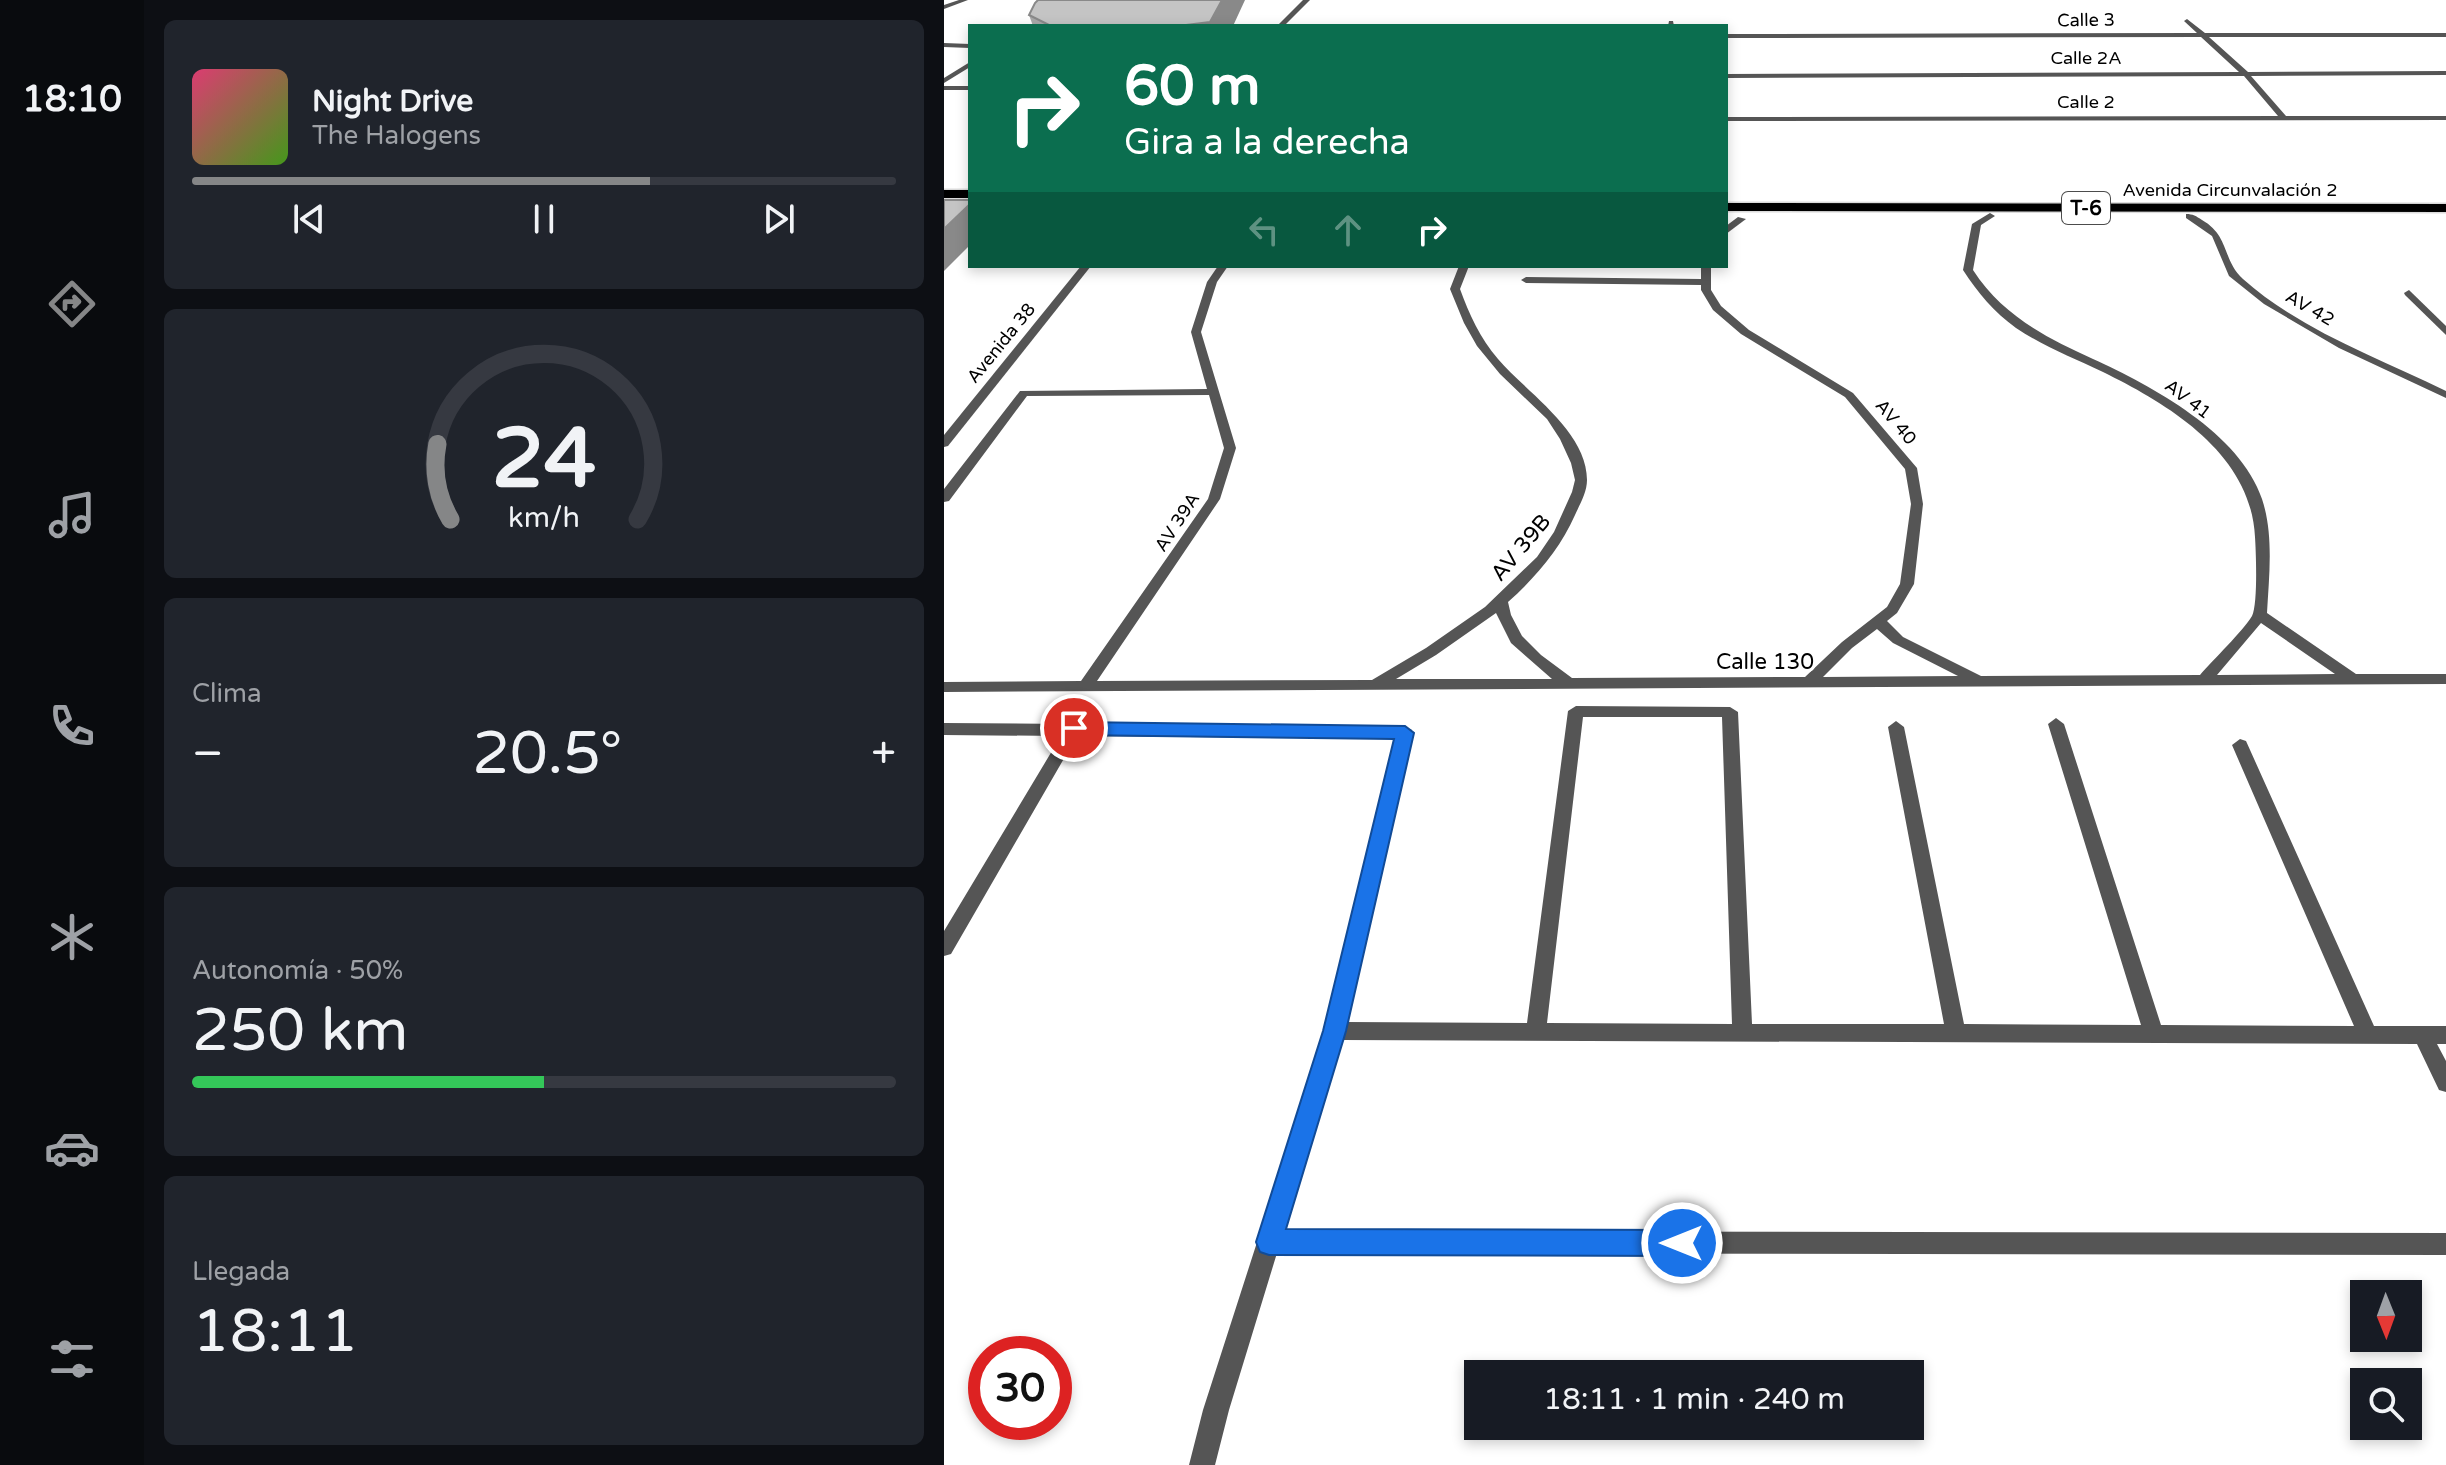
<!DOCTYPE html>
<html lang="es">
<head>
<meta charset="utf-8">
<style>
	body { margin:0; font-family:"Varela Round",sans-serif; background:#20242c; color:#f1f3f6; height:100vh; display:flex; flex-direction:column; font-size:30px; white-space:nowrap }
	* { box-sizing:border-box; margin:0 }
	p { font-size:26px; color:#9ea1a6 }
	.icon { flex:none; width:44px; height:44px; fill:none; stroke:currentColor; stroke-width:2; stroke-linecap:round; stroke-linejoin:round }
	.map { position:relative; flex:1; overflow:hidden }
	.sheet { display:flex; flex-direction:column; gap:20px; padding:20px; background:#0d0f14; width:800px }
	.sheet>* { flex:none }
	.hud { position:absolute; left:24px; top:24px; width:760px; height:244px; border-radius:0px; box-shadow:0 4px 12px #0003; background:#0b6e4f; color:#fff; overflow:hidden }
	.needle { width:52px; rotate:179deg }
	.tools { position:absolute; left:1406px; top:1280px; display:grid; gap:16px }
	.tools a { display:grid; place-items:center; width:72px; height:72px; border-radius:0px; background:#171b24; box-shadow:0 4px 12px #0003; font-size:40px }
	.speed { position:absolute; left:24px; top:1336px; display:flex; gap:16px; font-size:40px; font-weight:700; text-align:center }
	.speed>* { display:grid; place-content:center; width:104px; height:104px; border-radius:50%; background:#171b24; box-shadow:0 4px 12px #0003; line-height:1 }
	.speed .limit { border:12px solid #d22; background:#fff; color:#111 }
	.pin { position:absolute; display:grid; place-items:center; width:68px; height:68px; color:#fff; margin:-34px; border:4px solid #fff; border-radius:50%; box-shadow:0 2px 8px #0007 }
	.me { position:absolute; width:88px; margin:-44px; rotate:270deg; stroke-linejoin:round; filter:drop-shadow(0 0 6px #0008) }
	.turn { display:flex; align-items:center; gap:28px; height:168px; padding:0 24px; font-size:36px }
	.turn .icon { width:104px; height:104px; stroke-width:2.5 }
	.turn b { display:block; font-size:56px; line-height:68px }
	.lanes { display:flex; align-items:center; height:76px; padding:0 24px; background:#0003; justify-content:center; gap:40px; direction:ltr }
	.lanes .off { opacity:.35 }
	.big { font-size:60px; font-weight:600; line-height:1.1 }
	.sheet .card { flex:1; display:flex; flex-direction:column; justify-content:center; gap:12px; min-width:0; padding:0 28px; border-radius:12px; background:#20242c }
	.sheet .dial { align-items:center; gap:0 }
	.dial svg { height:208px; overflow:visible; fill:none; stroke:#363941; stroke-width:7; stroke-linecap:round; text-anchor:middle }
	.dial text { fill:#f1f3f6; stroke:none }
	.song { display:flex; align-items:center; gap:24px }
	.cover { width:96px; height:96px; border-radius:12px; background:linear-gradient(135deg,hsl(340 70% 55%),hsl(100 70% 35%)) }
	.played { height:8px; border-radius:4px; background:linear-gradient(90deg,#858687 65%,#363941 65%) }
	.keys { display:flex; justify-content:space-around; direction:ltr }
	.heat { display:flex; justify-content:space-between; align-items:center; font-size:44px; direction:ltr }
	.charge { height:12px; border-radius:6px; background:linear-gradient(90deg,#34c759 50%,#363941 0) }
	.trip { position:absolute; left:520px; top:1360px; width:460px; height:80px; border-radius:0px; background:#171b24; box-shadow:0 4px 12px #0003; font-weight:600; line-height:80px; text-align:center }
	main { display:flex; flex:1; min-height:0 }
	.tabs { display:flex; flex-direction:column; width:144px; justify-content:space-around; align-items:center; background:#090b0e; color:#9ea1a6 }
	.tabs .icon { width:56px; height:56px }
	.tabs .selected { color:#858687 }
	.tabs b { font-size:36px; color:#f1f3f6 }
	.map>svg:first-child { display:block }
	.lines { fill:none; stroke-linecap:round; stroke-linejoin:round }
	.highway-casing { stroke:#dbdbdb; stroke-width:3 }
	.street { fill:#555; fill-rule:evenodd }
	.highway { fill:#000; fill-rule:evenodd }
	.wall { fill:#a9a9a9 }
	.shaded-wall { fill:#898989 }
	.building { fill:#c4c4c4; stroke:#898989; stroke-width:2 }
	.route { fill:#1a73e8; stroke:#114b97; stroke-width:2 }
	.labels { text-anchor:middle; stroke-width:6; stroke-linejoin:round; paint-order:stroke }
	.far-street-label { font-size:18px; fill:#000; stroke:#fff }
	.shield { fill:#fff; stroke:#4c4c4c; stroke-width:2 }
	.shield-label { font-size:20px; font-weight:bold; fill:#000 }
	.street-label { font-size:22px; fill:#000; stroke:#fff }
</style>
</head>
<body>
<main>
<nav class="tabs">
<b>18:10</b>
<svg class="icon selected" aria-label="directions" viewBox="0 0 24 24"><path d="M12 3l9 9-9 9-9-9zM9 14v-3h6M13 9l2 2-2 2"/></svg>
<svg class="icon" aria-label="music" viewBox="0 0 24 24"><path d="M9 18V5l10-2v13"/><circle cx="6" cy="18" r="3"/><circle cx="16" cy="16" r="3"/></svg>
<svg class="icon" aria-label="phone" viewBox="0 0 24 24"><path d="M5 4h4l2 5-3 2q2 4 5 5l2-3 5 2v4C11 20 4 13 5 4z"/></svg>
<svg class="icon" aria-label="climate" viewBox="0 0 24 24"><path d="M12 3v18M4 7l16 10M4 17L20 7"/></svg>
<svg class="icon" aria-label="car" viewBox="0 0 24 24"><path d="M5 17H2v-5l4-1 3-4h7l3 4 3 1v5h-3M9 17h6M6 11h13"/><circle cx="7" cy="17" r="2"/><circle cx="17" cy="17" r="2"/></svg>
<svg class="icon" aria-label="filters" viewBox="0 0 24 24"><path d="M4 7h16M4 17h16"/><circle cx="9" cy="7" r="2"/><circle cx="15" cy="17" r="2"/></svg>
</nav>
<section class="sheet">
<div class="card">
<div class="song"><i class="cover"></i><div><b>Night Drive</b><p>The Halogens</p></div></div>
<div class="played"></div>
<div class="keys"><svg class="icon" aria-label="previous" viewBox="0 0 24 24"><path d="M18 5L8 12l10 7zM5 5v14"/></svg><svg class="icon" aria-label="pause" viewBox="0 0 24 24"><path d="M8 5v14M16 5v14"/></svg><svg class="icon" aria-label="next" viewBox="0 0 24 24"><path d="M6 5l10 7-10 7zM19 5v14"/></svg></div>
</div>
<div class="card dial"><svg viewBox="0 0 100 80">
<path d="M14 69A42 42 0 1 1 86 69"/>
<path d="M14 69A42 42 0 0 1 9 40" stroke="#858687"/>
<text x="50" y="56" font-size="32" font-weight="700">24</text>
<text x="50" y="72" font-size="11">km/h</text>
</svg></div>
<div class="card"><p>Clima</p>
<div class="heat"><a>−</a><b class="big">20.5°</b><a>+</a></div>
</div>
<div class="card"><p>Autonomía · 50%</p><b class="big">250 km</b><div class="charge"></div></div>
<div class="card"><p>Llegada</p><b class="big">18:11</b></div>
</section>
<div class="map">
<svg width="1502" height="1465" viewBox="0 0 1502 1465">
	<rect width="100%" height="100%" fill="#fff"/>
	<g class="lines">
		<g class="highway-casing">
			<g id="highway">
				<rect x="0" y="190" width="26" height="8"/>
				<polygon points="782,203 1502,204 1502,212 782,211"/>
			</g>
		</g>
		<g class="street">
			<polygon points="15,0 24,0 0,9 0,5"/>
			<polygon points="359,0 366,0 340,26 333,26"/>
			<polygon points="1243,19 1261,33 1502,33 1502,37 1265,37 1304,72 1502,71 1502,75 1307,76 1342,116 1502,116 1502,120 782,121 782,117 1334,116 1300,76 782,78 782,74 1295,72 1257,37 782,38 782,34 1253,33 1240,21"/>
			<polygon points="725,21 729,21 730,26 724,26"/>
			<polygon points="0,43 26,44 26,48 0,47"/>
			<polygon points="26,62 26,67 0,83 0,78"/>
			<rect x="0" y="86" width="26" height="4"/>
			<path d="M1046 213 1051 216 1037 225 1029 270C1058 315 1101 337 1149 359 1208 386 1296 433 1318 499 1330 535 1325 576 1323 613L1412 674H1502V684L0 692V682L137 681 264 499 280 448 265 395 83 396 5 501 0 502V489L76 391 263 389 247 332 263 282 274 266H284L273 282 257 332 292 448 276 499 153 681 428 680 482 648 541 607 593 557 610 532 628 492 631 480 627 463 616 439 603 419 556 374 533 346 520 323 506 289 515 266H525L516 289C525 314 536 338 554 359 582 392 643 431 643 480 643 492 636 504 631 515 616 549 592 577 564 602L567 615 578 636 597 655 628 678 861 677 898 642 943 607 956 584 967 504 961 469 901 397 797 334 769 310 757 290V285L582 283 577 280 582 277 757 279V266H767V290L777 306 805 330 909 393 973 468 979 504 970 584 953 613 943 621 959 637 1037 676 1256 675C1269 660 1299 631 1308 616 1314 604 1312 552 1311 537 1307 454 1226 405 1159 372 1129 358 1099 346 1072 328 1050 312 1034 293 1019 270L1028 224ZM552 613 567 643 608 679H452L492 655ZM1317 623 1391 674 1273 675ZM933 629 949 643 1014 676 879 677 908 648Z"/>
			<path d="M1242 214C1249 214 1252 216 1258 220 1286 236 1278 260 1299 279 1356 330 1434 358 1502 391V398L1395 348 1320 304 1285 276 1268 236 1242 218Z"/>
			<polygon points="794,217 802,219 782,234 782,226"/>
			<polygon points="137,266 147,266 4,446 0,447 0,435"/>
			<polygon points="1465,290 1502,326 1502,335 1461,295 1460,293"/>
			<path d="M632 706 786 707 794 712 808 1024H1000L944 727 952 721 960 727 1020 1024 1197 1025 1104 724 1112 718 1120 724 1217 1025 1410 1026 1288 745 1296 739 1302 741 1430 1026H1502V1044H1493L1502 1061V1092L1495 1090 1473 1044 398 1040 340 1231 1502 1233V1255L333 1253 285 1410 271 1465H245L259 1410 381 1031 452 739 133 736 7 954 0 956V931L117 736 0 735V723L124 724 130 722 136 725 467 729 469 733 403 1022 583 1023 624 711ZM639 717H778L788 1024 603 1023Z"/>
		</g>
		<use href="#highway" class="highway"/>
	</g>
	<polygon class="wall" points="85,15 289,26 89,26"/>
	<g class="shaded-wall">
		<polygon points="278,0 301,0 289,26 234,26"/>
		<polygon points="26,204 26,245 0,271 0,229"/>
	</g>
	<g class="building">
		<polygon points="94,0 278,0 266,22 234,26 107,26 85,15 91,3"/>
		<polygon points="0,200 26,200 26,204 0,229"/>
	</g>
	<polygon class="route" points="130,722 461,726 470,733 402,1031 342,1229 738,1230 748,1234 751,1243 748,1252 738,1256 325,1255 316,1252 312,1242 379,1031 450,739 130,735 121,728"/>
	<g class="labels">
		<g class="far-street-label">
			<text transform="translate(1142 20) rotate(-1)" y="6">Calle 3</text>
			<text x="1142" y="64">Calle 2A</text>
			<text x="1142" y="108">Calle 2</text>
			<text x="1286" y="196">Avenida Circunvalación 2</text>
			<text transform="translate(1366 308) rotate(30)" y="6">AV 42</text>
			<text transform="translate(57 343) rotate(-51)" y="6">Avenida 38</text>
			<text transform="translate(1244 399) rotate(37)" y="6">AV 41</text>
			<text transform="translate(952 422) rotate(50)" y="6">AV 40</text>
			<text transform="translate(233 522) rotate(-57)" y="6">AV 39A</text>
		</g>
		<rect class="shield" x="1118" y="192" width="48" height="32" rx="6"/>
		<g class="shield-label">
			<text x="1142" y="215">T-6</text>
		</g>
		<g class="street-label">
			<text transform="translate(576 547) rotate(-50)" y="8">AV 39B</text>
			<text x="821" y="669">Calle 130</text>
		</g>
	</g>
</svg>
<div class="tools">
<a><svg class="needle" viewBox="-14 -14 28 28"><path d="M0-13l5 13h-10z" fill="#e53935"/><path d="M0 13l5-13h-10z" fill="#9ea1a6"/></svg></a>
<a><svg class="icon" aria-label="search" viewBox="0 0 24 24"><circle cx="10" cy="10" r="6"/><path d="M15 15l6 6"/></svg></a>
</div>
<div class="speed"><div class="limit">30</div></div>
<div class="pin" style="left:130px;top:728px;background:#d93025"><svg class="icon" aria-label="arrive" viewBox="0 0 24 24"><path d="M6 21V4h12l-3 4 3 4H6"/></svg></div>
<svg class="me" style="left:738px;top:1243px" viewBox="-20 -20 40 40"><circle r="17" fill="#1a73e8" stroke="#fff" stroke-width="3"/><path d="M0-11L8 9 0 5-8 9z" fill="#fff"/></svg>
<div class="trip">18:11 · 1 min · 240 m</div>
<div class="hud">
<div class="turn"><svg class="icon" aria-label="right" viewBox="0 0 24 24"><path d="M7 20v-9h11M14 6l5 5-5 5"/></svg><div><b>60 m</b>Gira a la derecha</div></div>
<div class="lanes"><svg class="icon off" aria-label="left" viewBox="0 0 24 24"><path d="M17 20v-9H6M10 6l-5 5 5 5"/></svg><svg class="icon off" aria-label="ahead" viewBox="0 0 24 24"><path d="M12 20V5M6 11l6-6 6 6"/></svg><svg class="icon" aria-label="right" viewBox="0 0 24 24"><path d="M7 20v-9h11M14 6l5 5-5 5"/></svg></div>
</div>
</div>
</main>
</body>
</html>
